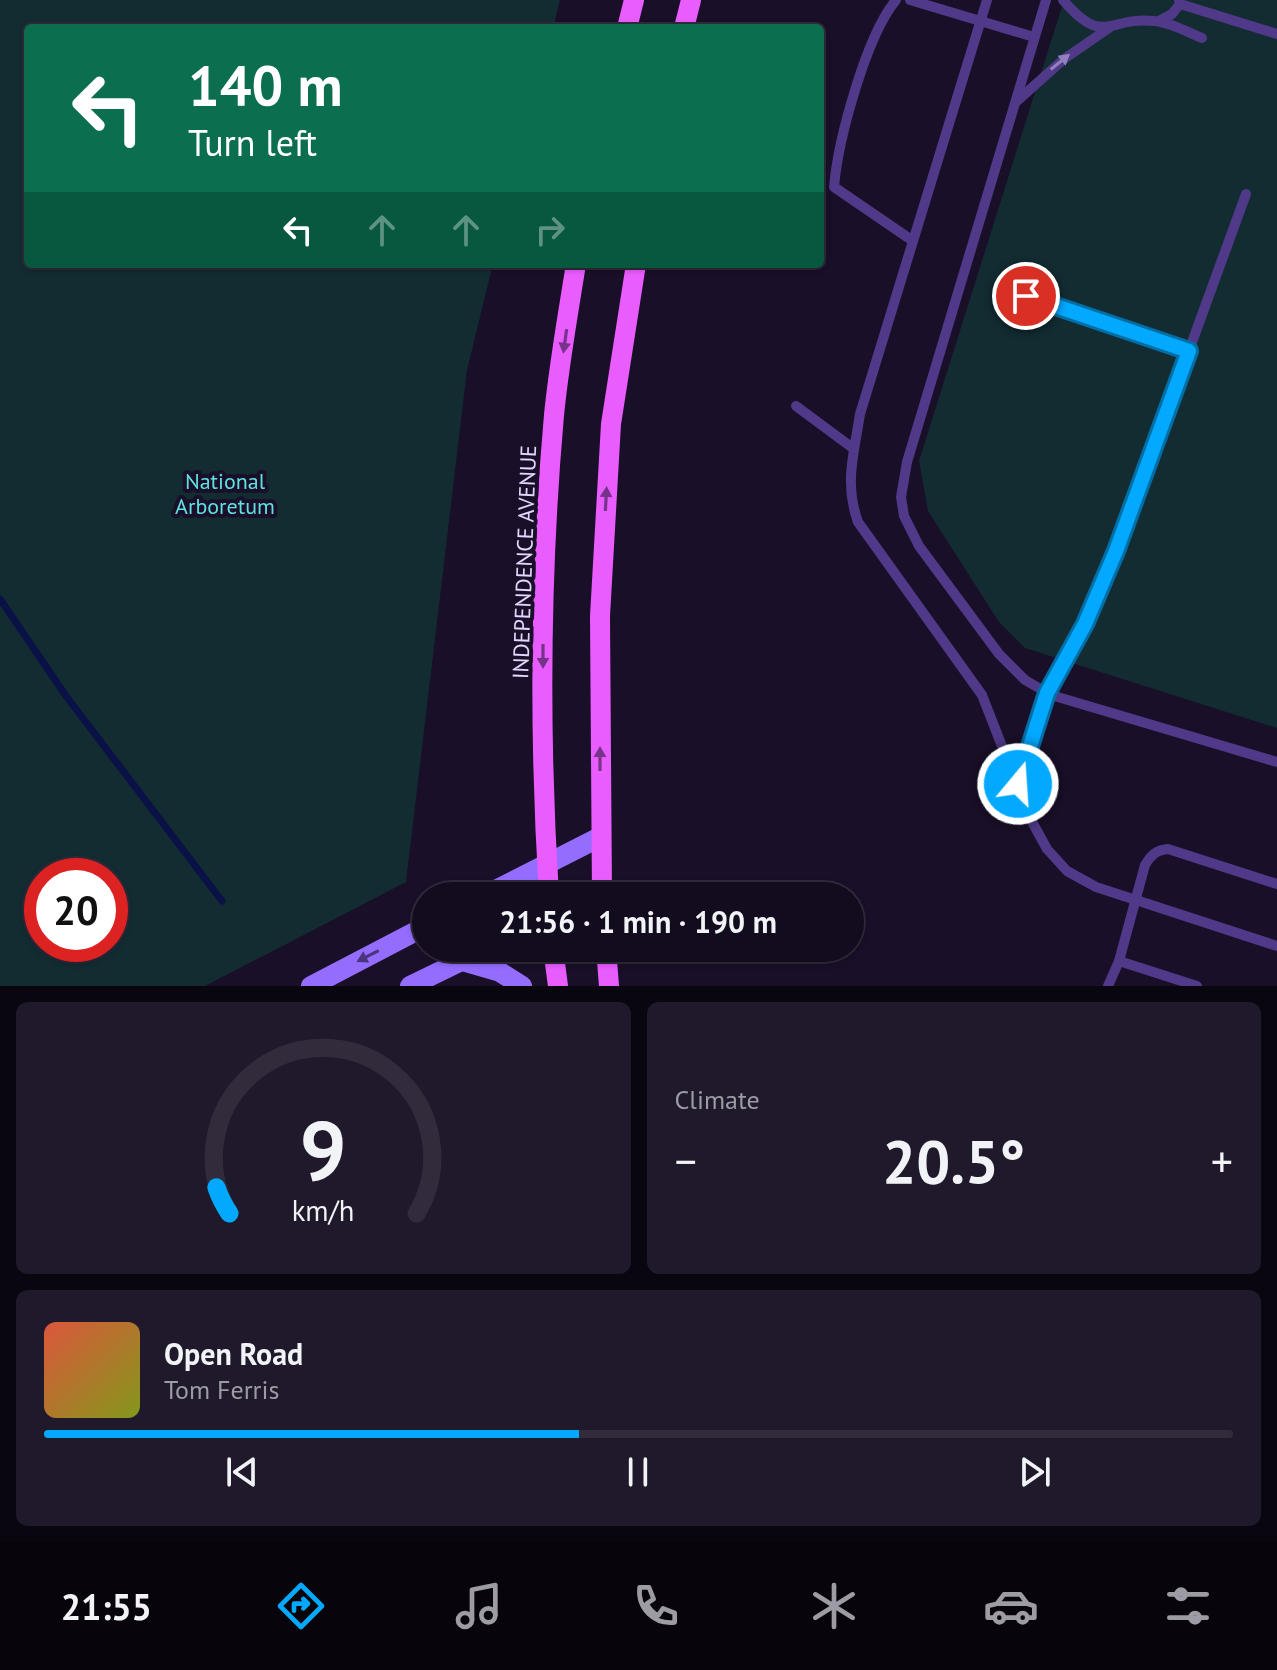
<!DOCTYPE html>
<html lang="en">
<head>
<meta charset="utf-8">
<style>
	body { margin:0; font-family:"PT Sans",sans-serif; background:#20192b; color:#f1f3f6; height:100vh; display:flex; flex-direction:column; font-size:30px; white-space:nowrap }
	* { box-sizing:border-box; margin:0 }
	p { font-size:26px; color:#9d9ba4 }
	.icon { flex:none; width:44px; height:44px; fill:none; stroke:currentColor; stroke-width:2; stroke-linecap:round; stroke-linejoin:round }
	.map { position:relative; height:986px; overflow:hidden }
	.sheet { display:flex; flex-direction:column; gap:16px; padding:16px; background:#0a0610; flex:1 }
	.sheet>* { flex:none }
	.banner { position:absolute; left:24px; top:24px; width:800px; height:244px; border-radius:8px; box-shadow:0 2px 6px #0004,0 0 0 2px #322b3c; background:#0b6e4f; color:#fff; overflow:hidden }
	.speed { position:absolute; left:24px; top:858px; display:flex; gap:16px; font-size:40px; font-weight:700; text-align:center }
	.speed>* { display:grid; place-content:center; width:104px; height:104px; border-radius:50%; background:#130b1e; box-shadow:0 2px 6px #0004,0 0 0 2px #322b3c; line-height:1 }
	.speed .limit { border:12px solid #d22; background:#fff; color:#111 }
	.pin { position:absolute; display:grid; place-items:center; width:68px; height:68px; color:#fff; margin:-34px; border:4px solid #fff; border-radius:50%; box-shadow:0 2px 8px #0007 }
	.me { position:absolute; width:88px; margin:-44px; rotate:18deg; stroke-linejoin:round; filter:drop-shadow(0 0 6px #0008) }
	.turn { display:flex; align-items:center; gap:28px; height:168px; padding:0 32px; font-size:36px }
	.turn .icon { width:104px; height:104px; stroke-width:2.5 }
	.turn b { display:block; font-size:56px; line-height:68px }
	.lanes { display:flex; align-items:center; height:76px; padding:0 32px; background:#0003; justify-content:center; gap:40px; direction:ltr }
	.lanes .off { opacity:.35 }
	.big { font-size:60px; font-weight:700; line-height:1.1 }
	.sheet .tile { flex:1; display:flex; flex-direction:column; justify-content:center; gap:12px; min-width:0; padding:0 28px; border-radius:12px; background:#20192b }
	.sheet .dial { align-items:center; gap:0 }
	.dial svg { height:208px; overflow:visible; fill:none; stroke:#322b3c; stroke-width:7; stroke-linecap:round; text-anchor:middle }
	.dial text { fill:#f1f3f6; stroke:none }
	.song { display:flex; align-items:center; gap:24px }
	.cover { width:96px; height:96px; border-radius:12px; background:linear-gradient(135deg,hsl(10 70% 55%),hsl(70 70% 35%)) }
	.played { height:8px; border-radius:4px; background:linear-gradient(90deg,#02a9ff 45%,#322b3c 45%) }
	.keys { display:flex; justify-content:space-around; direction:ltr }
	.heat { display:flex; justify-content:space-between; align-items:center; font-size:44px; direction:ltr }
	.sheet .tiles { flex:1; display:grid; gap:16px; grid-template-columns:1fr 1fr }
	.tile:last-child { grid-column:span 2 }
	.trip { position:absolute; left:412px; top:882px; width:452px; height:80px; border-radius:40px; background:#130b1e; box-shadow:0 2px 6px #0004,0 0 0 2px #322b3c; font-weight:700; line-height:80px; text-align:center }
	.menu { display:flex; height:128px; justify-content:space-around; align-items:center; background:#08040c; color:#9d9ba4 }
	.menu .icon { width:56px; height:56px }
	.menu .active { color:#02a9ff }
	.menu b { font-size:36px; color:#f1f3f6 }
	.map>svg:first-child { display:block }
	.green { fill:#122c32; fill-rule:evenodd }
	.lines { fill:none; stroke-linecap:round; stroke-linejoin:round }
	.stream { stroke:#091147; stroke-width:7 }
	.lane { stroke:#4f3988; stroke-width:10 }
	.secondary { stroke:#946dff; stroke-width:20 }
	.primary { stroke:#e95dff; stroke-width:20 }
	.oneway { fill:#9280be }
	.oneway2 { fill:#773289 }
	.oneway3 { fill:#4a357e }
	.route-casing { stroke:#016ea6; stroke-width:20 }
	.route { stroke:#02a9ff; stroke-width:14 }
	.labels { text-anchor:middle; stroke-width:8; stroke-linejoin:round; paint-order:stroke }
	.park-label { font-size:22px; fill:#5ee3e2; stroke:#190f28 }
	.street-label { font-size:22px; fill:#e5d6ff; stroke:#190f28 }
</style>
</head>
<body>
<div class="map">
<svg width="1277" height="986" viewBox="0 0 1277 986">
	<rect width="100%" height="100%" fill="#190f28"/>
	<g class="green">
		<path d="M0 0H560L553 28H28V264H493L467 370 406 882 205 986H0ZM42 876H110V944H42Z"/>
		<polygon points="1064,0 1277,0 1277,728 1025,648 999,622 928,511 919,461"/>
	</g>
	<g class="lines">
		<polyline class="stream" points="0,599 66,696 222,901"/>
		<g class="lane">
			<path d="M896 0C866 36 838 140 834 187L913 241"/>
			<polyline points="910,0 1034,37"/>
			<path d="M987 0 860 414C854 454 844 483 858 522L982 695 1030 818 1047 849 1067 871 1096 887 1277 946"/>
			<polyline points="1046,0 907,462 901,497 904,516 919,546 999,654 1025,680 1051,695 1277,762"/>
			<path d="M1063 0C1104 48 1108 16 1154 21 1170 22 1187 32 1202 38"/>
			<polyline points="1180,4 1277,34"/>
			<polyline points="1159,21 1172,14 1180,4 1179,0"/>
			<polyline points="1017,101 1064,59 1109,28"/>
			<polyline points="1026,296 1189,351"/>
			<polyline points="796,406 854,449"/>
			<polyline points="1018,784 1047,693 1085,624 1116,551 1246,194"/>
			<polyline points="1119,961 1197,986"/>
			<path d="M1108 986 1119 961 1145 865C1151 855 1156 850 1168 849L1277 884"/>
		</g>
		<g class="secondary">
			<polyline points="484,896 600,837"/>
			<polyline points="462,961 500,972 522,986"/>
			<polyline points="311,986 426,926"/>
			<polyline points="410,986 488,948"/>
		</g>
		<g class="primary">
			<polyline points="627,28 634,0"/>
			<polyline points="684,28 691,0"/>
			<path d="M549 896C539 736 540 574 554 415 559 364 568 314 576 264"/>
			<polyline points="602,896 600,616 611,424 636,264"/>
			<polyline points="553,948 558,986"/>
			<polyline points="606,948 609,986"/>
		</g>
	</g>
	<defs><path id="oneway-solid" d="M-6-.8H1V-3.2L6.5 0L1 3.2V.8H-6Z" transform="scale(2)"/></defs>
	<use class="oneway" href="#oneway-solid" transform="translate(1060 62) rotate(-39)"/>
	<g class="oneway2">
		<use href="#oneway-solid" transform="translate(565 341) rotate(98)"/>
		<use href="#oneway-solid" transform="translate(606 499) rotate(-87)"/>
		<use href="#oneway-solid" transform="translate(543 656) rotate(90)"/>
		<use href="#oneway-solid" transform="translate(600 759) rotate(-90)"/>
	</g>
	<use class="oneway3" href="#oneway-solid" transform="translate(368 956) rotate(153)"/>
	<g class="lines">
		<g class="route-casing">
			<polyline id="route" points="1018,784 1047,693 1085,624 1116,551 1189,351 1026,296"/>
		</g>
		<use href="#route" class="route"/>
	</g>
	<g class="labels">
		<g class="park-label">
			<text x="225" y="489">National<tspan x="225" dy="25">Arboretum</tspan></text>
		</g>
		<g class="street-label">
			<text transform="translate(524 562) rotate(-88)" y="8">INDEPENDENCE AVENUE</text>
		</g>
	</g>
</svg>
<div class="speed"><div class="limit">20</div></div>
<div class="pin" style="left:1026px;top:296px;background:#d93025"><svg class="icon" aria-label="arrive" viewBox="0 0 24 24"><path d="M6 21V4h12l-3 4 3 4H6"/></svg></div>
<svg class="me" style="left:1018px;top:784px" viewBox="-20 -20 40 40"><circle r="17" fill="#02a9ff" stroke="#fff" stroke-width="3"/><path d="M0-11L8 9 0 5-8 9z" fill="#fff"/></svg>
<div class="trip">21:56 · 1 min · 190 m</div>
<div class="banner">
<div class="turn"><svg class="icon" aria-label="left" viewBox="0 0 24 24"><path d="M17 20v-9H6M10 6l-5 5 5 5"/></svg><div><b>140 m</b>Turn left</div></div>
<div class="lanes"><svg class="icon" aria-label="left" viewBox="0 0 24 24"><path d="M17 20v-9H6M10 6l-5 5 5 5"/></svg><svg class="icon off" aria-label="ahead" viewBox="0 0 24 24"><path d="M12 20V5M6 11l6-6 6 6"/></svg><svg class="icon off" aria-label="ahead" viewBox="0 0 24 24"><path d="M12 20V5M6 11l6-6 6 6"/></svg><svg class="icon off" aria-label="right" viewBox="0 0 24 24"><path d="M7 20v-9h11M14 6l5 5-5 5"/></svg></div>
</div>
</div>
<section class="sheet">
<div class="tiles">
<div class="tile dial"><svg viewBox="0 0 100 80">
<path d="M14 69A42 42 0 1 1 86 69"/>
<path d="M14 69A42 42 0 0 1 9 59" stroke="#02a9ff"/>
<text x="50" y="56" font-size="32" font-weight="700">9</text>
<text x="50" y="72" font-size="11">km/h</text>
</svg></div>
<div class="tile"><p>Climate</p>
<div class="heat"><a>−</a><b class="big">20.5°</b><a>+</a></div>
</div>
<div class="tile">
<div class="song"><i class="cover"></i><div><b>Open Road</b><p>Tom Ferris</p></div></div>
<div class="played"></div>
<div class="keys"><svg class="icon" aria-label="previous" viewBox="0 0 24 24"><path d="M18 5L8 12l10 7zM5 5v14"/></svg><svg class="icon" aria-label="pause" viewBox="0 0 24 24"><path d="M8 5v14M16 5v14"/></svg><svg class="icon" aria-label="next" viewBox="0 0 24 24"><path d="M6 5l10 7-10 7zM19 5v14"/></svg></div>
</div>
</div>
</section>
<nav class="menu">
<b>21:55</b>
<svg class="icon active" aria-label="directions" viewBox="0 0 24 24"><path d="M12 3l9 9-9 9-9-9zM9 14v-3h6M13 9l2 2-2 2"/></svg>
<svg class="icon" aria-label="music" viewBox="0 0 24 24"><path d="M9 18V5l10-2v13"/><circle cx="6" cy="18" r="3"/><circle cx="16" cy="16" r="3"/></svg>
<svg class="icon" aria-label="phone" viewBox="0 0 24 24"><path d="M5 4h4l2 5-3 2q2 4 5 5l2-3 5 2v4C11 20 4 13 5 4z"/></svg>
<svg class="icon" aria-label="climate" viewBox="0 0 24 24"><path d="M12 3v18M4 7l16 10M4 17L20 7"/></svg>
<svg class="icon" aria-label="car" viewBox="0 0 24 24"><path d="M5 17H2v-5l4-1 3-4h7l3 4 3 1v5h-3M9 17h6M6 11h13"/><circle cx="7" cy="17" r="2"/><circle cx="17" cy="17" r="2"/></svg>
<svg class="icon" aria-label="filters" viewBox="0 0 24 24"><path d="M4 7h16M4 17h16"/><circle cx="9" cy="7" r="2"/><circle cx="15" cy="17" r="2"/></svg>
</nav>
</body>
</html>
